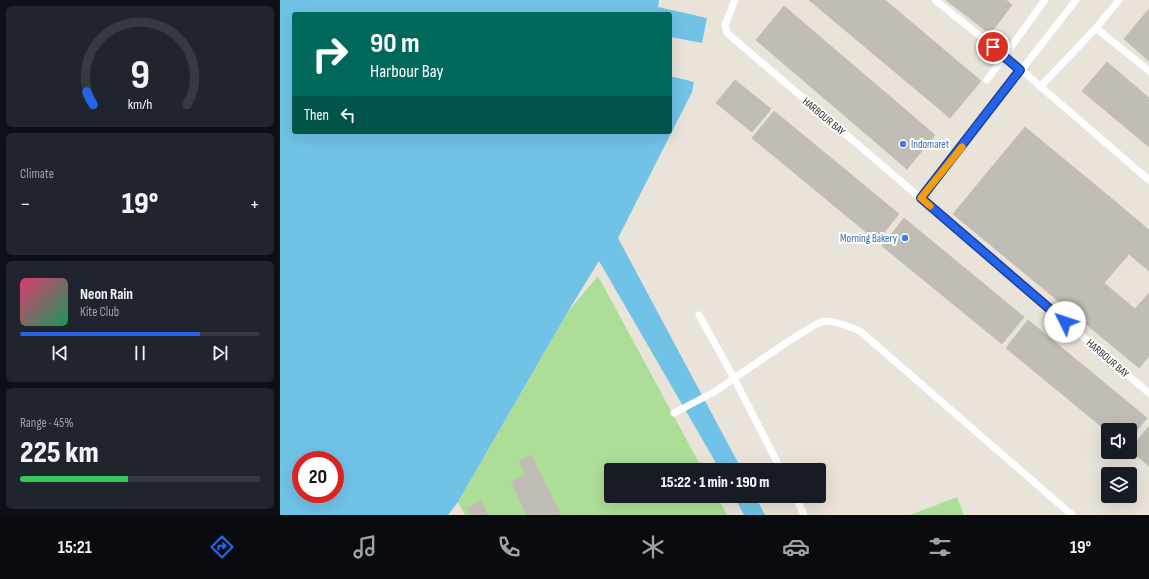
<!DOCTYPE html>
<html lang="en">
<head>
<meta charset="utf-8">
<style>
	body { margin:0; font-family:"Sofia Sans Condensed",sans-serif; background:#20242c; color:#f1f3f6; height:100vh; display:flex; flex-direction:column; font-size:15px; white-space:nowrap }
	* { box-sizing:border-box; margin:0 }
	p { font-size:13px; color:#9ea1a6 }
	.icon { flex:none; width:22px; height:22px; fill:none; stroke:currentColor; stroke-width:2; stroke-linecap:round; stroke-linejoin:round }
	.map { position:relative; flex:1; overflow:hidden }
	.panel { display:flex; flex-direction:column; gap:6px; padding:6px; background:#0d0f14; width:280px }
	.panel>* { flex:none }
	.hud { position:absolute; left:12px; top:12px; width:380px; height:122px; border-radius:4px; box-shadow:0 4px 16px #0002; background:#00695c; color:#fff; overflow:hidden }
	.fabs { position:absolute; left:821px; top:423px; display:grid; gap:8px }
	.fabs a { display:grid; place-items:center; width:36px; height:36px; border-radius:4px; background:#171b24; box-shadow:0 4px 16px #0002; font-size:20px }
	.speed { position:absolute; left:12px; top:451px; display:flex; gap:8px; font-size:20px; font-weight:700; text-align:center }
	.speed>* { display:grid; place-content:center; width:52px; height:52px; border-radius:50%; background:#171b24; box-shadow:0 4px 16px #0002; line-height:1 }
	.speed .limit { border:6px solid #d22; background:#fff; color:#111 }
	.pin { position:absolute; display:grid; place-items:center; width:34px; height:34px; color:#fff; margin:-17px; border:2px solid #fff; border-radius:50%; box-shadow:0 1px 4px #0007 }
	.me { position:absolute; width:44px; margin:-22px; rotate:311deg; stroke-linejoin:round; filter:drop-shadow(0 0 3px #0008) }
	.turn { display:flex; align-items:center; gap:14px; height:84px; padding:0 12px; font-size:18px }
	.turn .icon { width:52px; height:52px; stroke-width:2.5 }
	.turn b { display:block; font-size:28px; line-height:34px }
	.then { display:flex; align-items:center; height:38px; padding:0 12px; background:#0003; gap:8px; font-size:15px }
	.big { font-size:30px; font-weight:800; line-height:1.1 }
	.panel .widget { flex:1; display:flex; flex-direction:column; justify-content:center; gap:6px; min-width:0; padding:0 14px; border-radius:6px; background:#20242c }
	.panel .dial { align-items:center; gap:0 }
	.dial svg { height:104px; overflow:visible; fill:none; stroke:#363941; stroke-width:7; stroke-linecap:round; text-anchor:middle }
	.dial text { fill:#f1f3f6; stroke:none }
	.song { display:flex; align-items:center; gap:12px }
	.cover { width:48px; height:48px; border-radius:6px; background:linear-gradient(135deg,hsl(340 70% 55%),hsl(150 70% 35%)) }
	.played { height:4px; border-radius:2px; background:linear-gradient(90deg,#2563eb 75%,#363941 75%) }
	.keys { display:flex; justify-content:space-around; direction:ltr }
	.heat { display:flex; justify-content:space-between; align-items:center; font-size:22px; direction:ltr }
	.charge { height:6px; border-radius:3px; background:linear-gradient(90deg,#34c759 45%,#363941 0) }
	.trip { position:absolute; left:324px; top:463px; width:222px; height:40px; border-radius:4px; background:#171b24; box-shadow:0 4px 16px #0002; font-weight:800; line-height:40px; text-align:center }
	.tab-bar { display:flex; height:64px; justify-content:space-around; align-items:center; background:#090b0e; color:#9ea1a6 }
	.tab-bar .icon { width:28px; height:28px }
	.tab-bar .current { color:#2563eb }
	.tab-bar b { font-size:18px; color:#f1f3f6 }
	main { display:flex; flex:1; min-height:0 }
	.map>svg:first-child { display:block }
	.green { fill:#acde97 }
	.water { fill:#70c3e7; fill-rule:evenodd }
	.building { fill:#c1bdb6; stroke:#c4bfb3 }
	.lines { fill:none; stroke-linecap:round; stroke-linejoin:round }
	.lane { stroke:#fff; stroke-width:7 }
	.route-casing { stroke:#184099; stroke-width:10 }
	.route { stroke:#2563eb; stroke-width:7 }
	.slow { stroke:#f59e0b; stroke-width:7 }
	.shop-dot { fill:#3f7fe0; stroke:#fff; stroke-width:1.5 }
	.labels { text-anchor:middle; stroke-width:4; stroke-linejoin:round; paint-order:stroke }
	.street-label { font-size:11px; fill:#272727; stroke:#fff }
	.shop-label { font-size:11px; fill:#366cbe; stroke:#fff; text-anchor:start }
</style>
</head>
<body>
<main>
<section class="panel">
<div class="widget dial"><svg viewBox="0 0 100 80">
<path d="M14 69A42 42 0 1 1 86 69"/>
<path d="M14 69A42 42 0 0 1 9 59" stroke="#2563eb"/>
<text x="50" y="56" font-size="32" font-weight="700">9</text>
<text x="50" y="72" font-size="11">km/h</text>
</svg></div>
<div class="widget"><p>Climate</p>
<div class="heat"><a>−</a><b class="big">19°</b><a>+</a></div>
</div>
<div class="widget">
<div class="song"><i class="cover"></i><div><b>Neon Rain</b><p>Kite Club</p></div></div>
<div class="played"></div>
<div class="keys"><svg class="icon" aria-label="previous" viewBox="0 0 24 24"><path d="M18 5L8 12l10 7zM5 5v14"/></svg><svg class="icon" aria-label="pause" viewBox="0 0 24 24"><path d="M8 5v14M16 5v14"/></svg><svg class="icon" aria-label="next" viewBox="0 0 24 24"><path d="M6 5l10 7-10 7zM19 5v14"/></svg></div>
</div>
<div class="widget"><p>Range · 45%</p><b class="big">225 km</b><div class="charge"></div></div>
</section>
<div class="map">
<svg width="869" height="515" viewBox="0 0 869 515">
	<rect width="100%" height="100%" fill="#e9e3d9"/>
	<g class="green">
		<polygon points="318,276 423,470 331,470 331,496 437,496 447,515 185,515 178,502 287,313"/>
		<polygon points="677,497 684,515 630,515"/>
	</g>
	<g class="water">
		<path d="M0 0H379L378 7 427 18 422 43 390 37V14H14V132H390V76L414 82 412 92 338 238 462 470H440L319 261 287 313 178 502 168 515H0ZM21 460H55V494H21Z"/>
		<polygon points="454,496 475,496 485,515 464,515"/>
	</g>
	<g class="building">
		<polygon points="529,0 605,0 701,81 670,118"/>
		<polygon points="666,0 726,0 732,5 710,34"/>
		<polygon points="504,6 655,135 627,169 476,40"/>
		<polygon points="869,9 869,61 844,39"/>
		<polygon points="827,62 869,98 869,147 802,91"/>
		<polygon points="455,80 491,109 472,132 436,103"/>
		<polygon points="494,111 619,214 597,241 472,138"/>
		<polygon points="745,127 831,198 759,285 673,214"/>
		<polygon points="831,198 869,230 869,271 849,254 824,283 855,309 869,293 869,356 859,368 759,285"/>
		<polygon points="624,218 744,317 722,344 602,246"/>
		<polygon points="748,320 867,418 850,439 850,430 828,430 828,432 726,348"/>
		<polygon points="869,426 869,466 850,450"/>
		<polygon points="251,455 281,515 247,515 231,482 246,474 239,461"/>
		<polygon points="201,501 208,515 191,515 187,508"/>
	</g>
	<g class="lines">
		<g class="lane">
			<polyline points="455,0 445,25 447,33 869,393"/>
			<polyline points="655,0 725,56 869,180"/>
			<polyline points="816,28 869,71"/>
			<polyline points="707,80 765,0"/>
			<polyline points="760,87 816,28 839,0"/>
			<polyline points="641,199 796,0"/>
			<path d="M419 315 454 378C469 369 533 322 545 321 557 321 570 327 580 331L792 515"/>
			<polyline points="394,413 436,391 454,378 501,470"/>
			<polyline points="515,496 524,515"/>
		</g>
	</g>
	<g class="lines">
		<g class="route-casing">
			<polyline id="route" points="713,47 740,70 641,198 785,322"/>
		</g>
		<use href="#route" class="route"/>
		<polyline class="slow" points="650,206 641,198 682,147"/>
	</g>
	<g class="shop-dot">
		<circle cx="623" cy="144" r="4"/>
		<circle cx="625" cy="238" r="4"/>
	</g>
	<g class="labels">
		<g class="street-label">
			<text transform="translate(544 116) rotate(40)" y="4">HARBOUR BAY</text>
			<text transform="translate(828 358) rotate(41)" y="4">HARBOUR BAY</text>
		</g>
		<g class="shop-label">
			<text x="631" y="148">Indomaret</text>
			<text x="617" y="242" text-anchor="end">Morning Bakery</text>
		</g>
	</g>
</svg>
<div class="fabs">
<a><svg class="icon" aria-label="sound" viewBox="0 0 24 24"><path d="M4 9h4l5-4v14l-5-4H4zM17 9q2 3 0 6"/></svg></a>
<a><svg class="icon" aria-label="layers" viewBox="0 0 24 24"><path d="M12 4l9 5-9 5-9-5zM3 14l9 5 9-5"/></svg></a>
</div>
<div class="speed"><div class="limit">20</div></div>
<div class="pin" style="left:713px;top:47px;background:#d93025"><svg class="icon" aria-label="arrive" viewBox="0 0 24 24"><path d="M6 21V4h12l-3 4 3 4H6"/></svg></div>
<svg class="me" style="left:785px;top:322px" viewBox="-20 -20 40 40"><circle r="19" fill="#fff"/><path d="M0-13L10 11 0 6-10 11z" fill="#2563eb"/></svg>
<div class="trip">15:22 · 1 min · 190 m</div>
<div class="hud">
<div class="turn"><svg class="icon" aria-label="right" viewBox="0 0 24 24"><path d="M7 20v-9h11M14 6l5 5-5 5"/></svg><div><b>90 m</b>Harbour Bay</div></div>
<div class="then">Then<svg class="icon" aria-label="left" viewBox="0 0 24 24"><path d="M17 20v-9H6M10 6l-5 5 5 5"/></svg></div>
</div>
</div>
</main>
<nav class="tab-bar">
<b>15:21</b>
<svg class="icon current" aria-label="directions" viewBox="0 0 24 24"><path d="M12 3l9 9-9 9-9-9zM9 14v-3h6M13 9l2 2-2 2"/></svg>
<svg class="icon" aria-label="music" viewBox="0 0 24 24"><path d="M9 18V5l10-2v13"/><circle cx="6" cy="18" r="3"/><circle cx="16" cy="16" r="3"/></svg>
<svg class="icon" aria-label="phone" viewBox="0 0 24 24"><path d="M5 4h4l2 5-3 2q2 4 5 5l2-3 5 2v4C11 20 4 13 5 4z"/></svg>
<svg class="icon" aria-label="climate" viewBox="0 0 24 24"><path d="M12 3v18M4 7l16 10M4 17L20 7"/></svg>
<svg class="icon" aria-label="car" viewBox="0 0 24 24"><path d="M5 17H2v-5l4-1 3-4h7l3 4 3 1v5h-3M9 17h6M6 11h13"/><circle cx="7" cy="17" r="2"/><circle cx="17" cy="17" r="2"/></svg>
<svg class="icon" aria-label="filters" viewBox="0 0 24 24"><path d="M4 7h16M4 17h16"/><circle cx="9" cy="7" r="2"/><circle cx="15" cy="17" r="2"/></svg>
<b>19°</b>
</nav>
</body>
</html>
